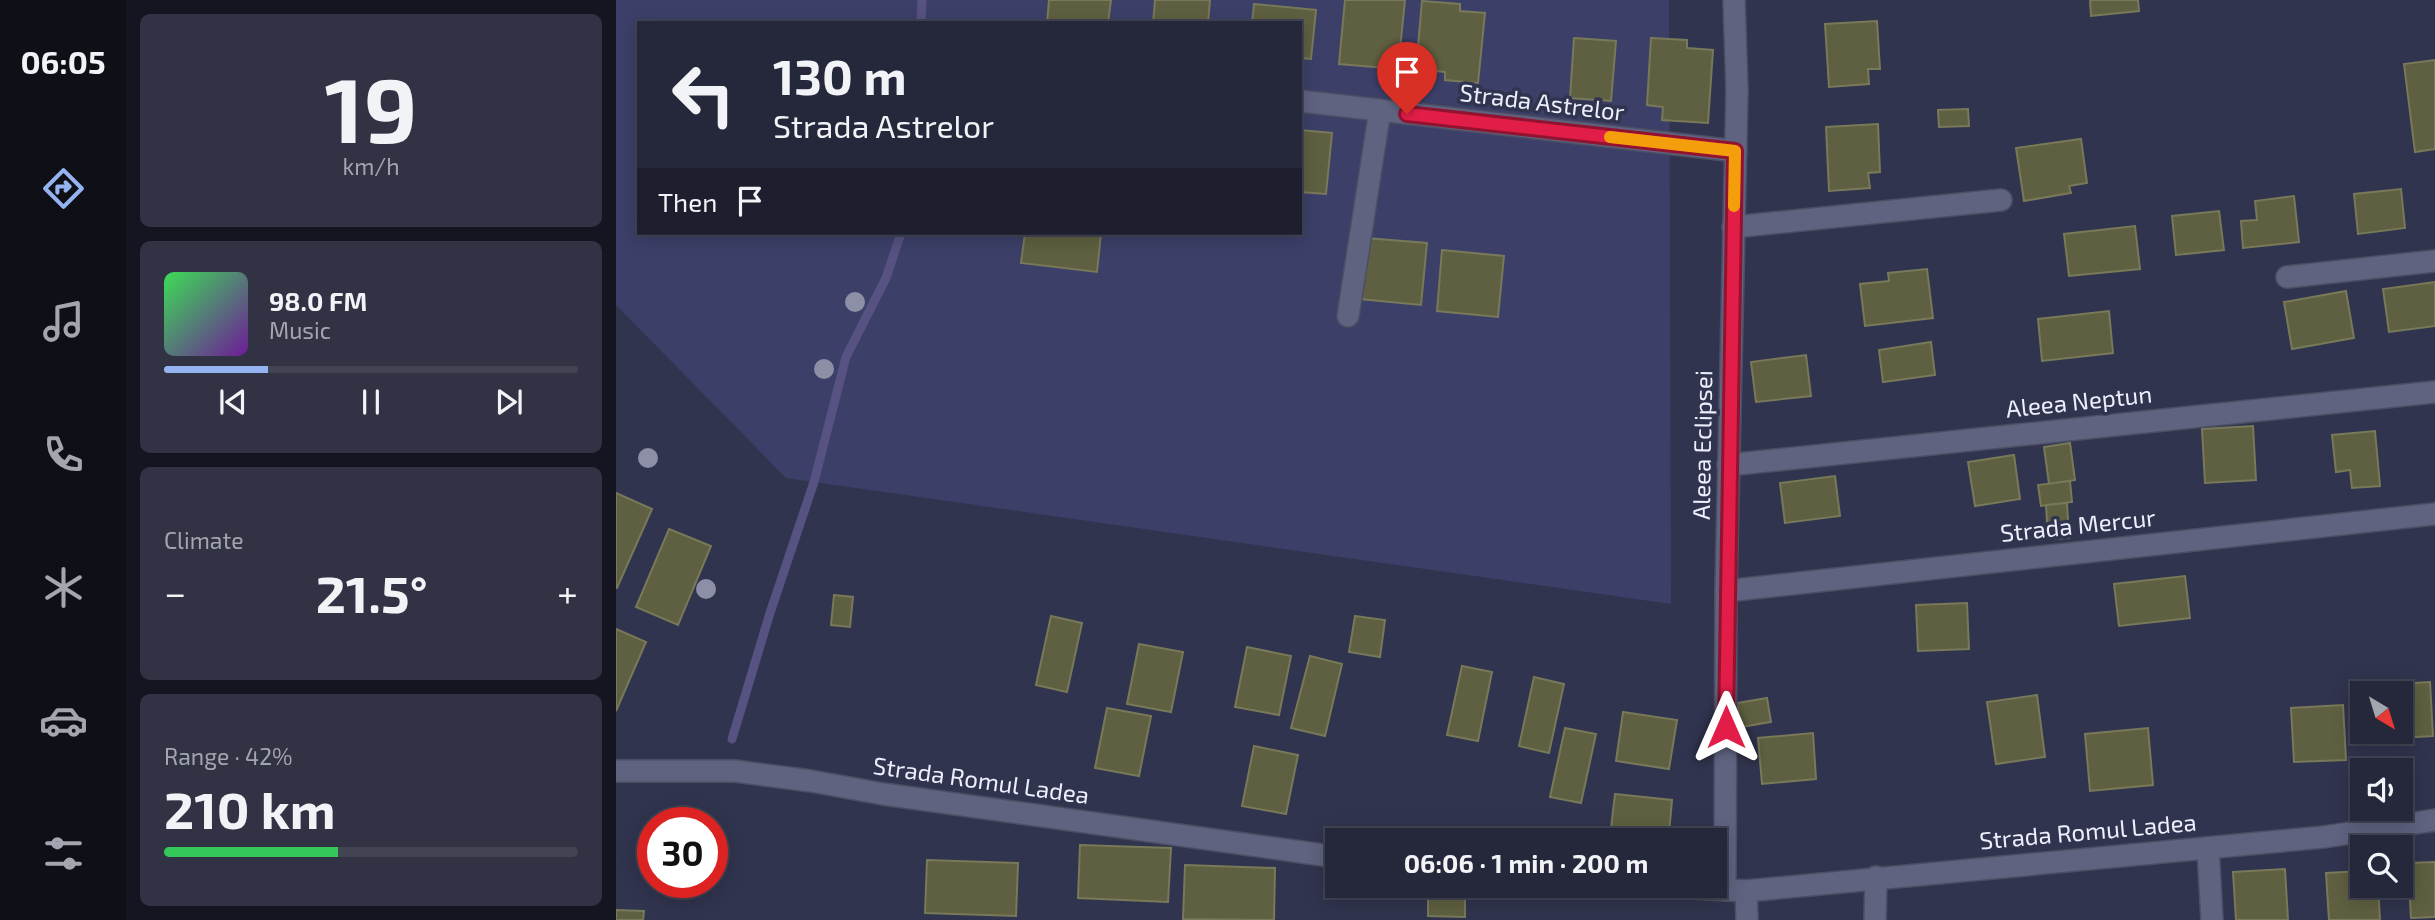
<!DOCTYPE html>
<html lang="en">
<head>
<meta charset="utf-8">
<style>
	body { margin:0; font-family:"Exo 2",sans-serif; background:#313345; color:#f1f3f6; height:100vh; display:flex; flex-direction:column; font-size:26px; white-space:nowrap }
	* { box-sizing:border-box; margin:0 }
	p { font-size:23px; color:#a3a5af }
	.icon { flex:none; width:38px; height:38px; fill:none; stroke:currentColor; stroke-width:2; stroke-linecap:round; stroke-linejoin:round }
	.map { position:relative; flex:1; overflow:hidden }
	.details { display:flex; flex-direction:column; gap:14px; padding:14px; background:#141520; width:490px }
	.details>* { flex:none }
	.guide { position:absolute; left:21px; top:21px; width:665px; height:214px; border-radius:0px; box-shadow:0 4px 18px #0003,0 0 0 2px #424454; background:#25273a; color:#f1f3f6; overflow:hidden }
	.needle { width:46px; rotate:142deg }
	.fabs { position:absolute; left:1734px; top:681px; display:grid; gap:14px }
	.fabs a { display:grid; place-items:center; width:63px; height:63px; border-radius:0px; background:#25273a; box-shadow:0 4px 18px #0003,0 0 0 2px #424454; font-size:35px }
	.speed { position:absolute; left:21px; top:807px; display:flex; gap:14px; font-size:35px; font-weight:700; text-align:center }
	.speed>* { display:grid; place-content:center; width:91px; height:91px; border-radius:50%; background:#25273a; box-shadow:0 4px 18px #0003,0 0 0 2px #424454; line-height:1 }
	.speed .limit { border:10px solid #d22; background:#fff; color:#111 }
	.pin { position:absolute; display:grid; place-items:center; width:60px; height:60px; color:#fff; margin:-72px -30px; border-radius:50% 50% 50% 0; rotate:-45deg; box-shadow:0 0 7px #0007 }
	.pin .icon { rotate:45deg }
	.me { position:absolute; width:77px; margin:-38px; rotate:0deg; stroke-linejoin:round; filter:drop-shadow(0 0 5px #0008) }
	.turn { display:flex; align-items:center; gap:24px; height:147px; padding:0 21px; font-size:32px }
	.turn .icon { width:91px; height:91px; stroke-width:2.5 }
	.turn b { display:block; font-size:49px; line-height:60px }
	.then { display:flex; align-items:center; height:66px; padding:0 21px; background:#0003; gap:14px; font-size:26px }
	.big { font-size:52px; font-weight:700; line-height:1.1 }
	.details .tile { flex:1; display:flex; flex-direction:column; justify-content:center; gap:10px; min-width:0; padding:0 24px; border-radius:10px; background:#313345 }
	.details .dial { align-items:center; gap:0 }
	.dial b { font-size:91px; line-height:1 }
	.song { display:flex; align-items:center; gap:21px }
	.cover { width:84px; height:84px; border-radius:10px; background:linear-gradient(135deg,hsl(130 70% 55%),hsl(280 70% 35%)) }
	.played { height:7px; border-radius:4px; background:linear-gradient(90deg,#95b2f1 25%,#424454 25%) }
	.keys { display:flex; justify-content:space-around; direction:ltr }
	.heat { display:flex; justify-content:space-between; align-items:center; font-size:38px; direction:ltr }
	.charge { height:10px; border-radius:5px; background:linear-gradient(90deg,#34c759 42%,#424454 0) }
	.trip { position:absolute; left:709px; top:828px; width:402px; height:70px; border-radius:0px; background:#25273a; box-shadow:0 4px 18px #0003,0 0 0 2px #424454; font-weight:700; line-height:70px; text-align:center }
	main { display:flex; flex:1; min-height:0 }
	.menu { display:flex; flex-direction:column; width:126px; justify-content:space-around; align-items:center; background:#0f1017; color:#a3a5af }
	.menu .icon { width:49px; height:49px }
	.menu .selected { color:#95b2f1 }
	.menu b { font-size:32px; color:#f1f3f6 }
	.map>svg:first-child { display:block }
	.green { fill:#3c4069; fill-rule:evenodd }
	.lines { fill:none; stroke-linecap:round; stroke-linejoin:round }
	.stream { stroke:#565282; stroke-width:9 }
	.building { fill:#5f6041; stroke:#787959; stroke-width:2 }
	.minor-casing { stroke:#4c4e63; stroke-width:24 }
	.minor { stroke:#5f6380; stroke-width:21 }
	.tree { fill:#8c8fa5 }
	.route-casing { stroke:#92132f; stroke-width:18 }
	.route { stroke:#e11d48; stroke-width:12 }
	.slow { stroke:#f59e0b; stroke-width:12 }
	.labels { text-anchor:middle; stroke-width:7; stroke-linejoin:round; paint-order:stroke }
	.street-label { font-size:24px; fill:#edeffd; stroke:#31344e }
</style>
</head>
<body>
<main>
<nav class="menu">
<b>06:05</b>
<svg class="icon selected" aria-label="directions" viewBox="0 0 24 24"><path d="M12 3l9 9-9 9-9-9zM9 14v-3h6M13 9l2 2-2 2"/></svg>
<svg class="icon" aria-label="music" viewBox="0 0 24 24"><path d="M9 18V5l10-2v13"/><circle cx="6" cy="18" r="3"/><circle cx="16" cy="16" r="3"/></svg>
<svg class="icon" aria-label="phone" viewBox="0 0 24 24"><path d="M5 4h4l2 5-3 2q2 4 5 5l2-3 5 2v4C11 20 4 13 5 4z"/></svg>
<svg class="icon" aria-label="climate" viewBox="0 0 24 24"><path d="M12 3v18M4 7l16 10M4 17L20 7"/></svg>
<svg class="icon" aria-label="car" viewBox="0 0 24 24"><path d="M5 17H2v-5l4-1 3-4h7l3 4 3 1v5h-3M9 17h6M6 11h13"/><circle cx="7" cy="17" r="2"/><circle cx="17" cy="17" r="2"/></svg>
<svg class="icon" aria-label="filters" viewBox="0 0 24 24"><path d="M4 7h16M4 17h16"/><circle cx="9" cy="7" r="2"/><circle cx="15" cy="17" r="2"/></svg>
</nav>
<section class="details">
<div class="tile dial"><b>19</b><p>km/h</p></div>
<div class="tile">
<div class="song"><i class="cover"></i><div><b>98.0 FM</b><p>Music</p></div></div>
<div class="played"></div>
<div class="keys"><svg class="icon" aria-label="previous" viewBox="0 0 24 24"><path d="M18 5L8 12l10 7zM5 5v14"/></svg><svg class="icon" aria-label="pause" viewBox="0 0 24 24"><path d="M8 5v14M16 5v14"/></svg><svg class="icon" aria-label="next" viewBox="0 0 24 24"><path d="M6 5l10 7-10 7zM19 5v14"/></svg></div>
</div>
<div class="tile"><p>Climate</p>
<div class="heat"><a>−</a><b class="big">21.5°</b><a>+</a></div>
</div>
<div class="tile"><p>Range · 42%</p><b class="big">210 km</b><div class="charge"></div></div>
</section>
<div class="map">
<svg width="1819" height="920" viewBox="0 0 1819 920">
	<rect width="100%" height="100%" fill="#31344e"/>
	<path class="green" d="M0 0H1053L1055 604 170 478 0 305ZM23 23H684V233H23Z"/>
	<g class="lines">
		<g class="stream">
			<polyline points="305,23 306,0"/>
			<polyline points="116,739 154,613 198,482 230,357 270,278 285,233"/>
		</g>
	</g>
	<g class="building">
		<polygon points="433,0 495,0 492,23 431,23"/>
		<polygon points="539,0 594,0 592,23 537,23"/>
		<polygon points="729,0 789,0 782,69 723,64"/>
		<polygon points="1474,0 1522,0 1523,11 1475,16"/>
		<polygon points="806,1 844,4 844,11 869,13 862,83 829,80 829,72 800,69"/>
		<polygon points="638,4 700,10 695,59 684,58 684,23 636,23"/>
		<polygon points="1261,21 1264,69 1252,69 1253,84 1213,87 1209,24"/>
		<polygon points="958,38 1000,41 995,101 954,98"/>
		<polygon points="1035,38 1071,40 1071,48 1097,50 1092,123 1046,120 1047,107 1031,105"/>
		<polygon points="1819,60 1819,149 1799,152 1788,64"/>
		<polygon points="1352,109 1353,126 1323,127 1322,110"/>
		<polygon points="1262,124 1264,172 1252,173 1254,188 1213,191 1210,127"/>
		<polygon points="684,130 716,133 710,194 684,192"/>
		<polygon points="1465,139 1471,183 1453,186 1455,193 1408,201 1400,148"/>
		<polygon points="1785,189 1789,228 1742,234 1738,194"/>
		<polygon points="1678,196 1683,242 1627,248 1625,221 1641,220 1639,201"/>
		<polygon points="1603,211 1608,250 1560,255 1556,216"/>
		<polygon points="1519,226 1524,269 1453,276 1448,234"/>
		<polygon points="409,233 485,233 481,272 405,263"/>
		<polygon points="750,238 811,243 805,305 744,299"/>
		<polygon points="826,250 888,256 882,317 821,311"/>
		<polygon points="1311,269 1317,318 1249,326 1244,284 1273,281 1272,273"/>
		<polygon points="1819,282 1819,326 1773,332 1767,289"/>
		<polygon points="1730,291 1738,338 1676,349 1668,302"/>
		<polygon points="1493,311 1497,353 1426,361 1422,319"/>
		<polygon points="1315,342 1319,375 1267,382 1263,350"/>
		<polygon points="1190,355 1195,396 1140,402 1135,362"/>
		<polygon points="1637,426 1640,480 1589,483 1586,429"/>
		<polygon points="1759,431 1764,486 1736,488 1734,470 1720,472 1716,435"/>
		<polygon points="1454,443 1459,480 1433,484 1428,447"/>
		<polygon points="1398,455 1404,499 1359,506 1352,462"/>
		<polygon points="1219,476 1224,516 1169,523 1164,483"/>
		<polygon points="1454,481 1456,502 1425,506 1422,485"/>
		<polygon points="0,493 36,509 1,588 0,588"/>
		<polygon points="1451,503 1453,538 1432,539 1430,505"/>
		<polygon points="53,529 95,546 62,625 20,607"/>
		<polygon points="1569,576 1574,618 1503,626 1498,584"/>
		<polygon points="218,595 237,597 234,627 215,625"/>
		<polygon points="1351,603 1353,649 1302,651 1300,605"/>
		<polygon points="435,616 466,623 451,692 420,685"/>
		<polygon points="739,616 769,620 764,657 733,652"/>
		<polygon points="0,629 30,642 0,711"/>
		<polygon points="523,644 567,652 555,712 511,704"/>
		<polygon points="631,647 675,656 663,715 619,707"/>
		<polygon points="694,656 726,664 709,736 675,728"/>
		<polygon points="846,666 876,672 862,741 831,735"/>
		<polygon points="918,677 948,684 933,753 903,746"/>
		<polygon points="1814,682 1817,736 1765,739 1765,732 1785,732 1785,693 1763,693 1763,685"/>
		<polygon points="1421,695 1429,757 1380,764 1371,702"/>
		<polygon points="1151,698 1155,722 1125,727 1121,703"/>
		<polygon points="1727,705 1730,760 1678,762 1675,708"/>
		<polygon points="491,708 535,716 523,776 479,768"/>
		<polygon points="1007,712 1061,720 1053,769 1000,761"/>
		<polygon points="949,728 980,734 965,803 934,797"/>
		<polygon points="1532,728 1537,785 1474,791 1469,734"/>
		<polygon points="1197,733 1200,779 1146,784 1142,738"/>
		<polygon points="638,746 682,755 670,814 626,806"/>
		<polygon points="999,794 1056,800 1053,834 995,828"/>
		<polygon points="464,845 555,848 552,902 462,898"/>
		<polygon points="311,860 402,863 400,916 309,913"/>
		<polygon points="1819,862 1819,917 1795,918 1792,863"/>
		<polygon points="569,865 659,868 658,920 567,919"/>
		<polygon points="1669,869 1672,920 1620,920 1617,872"/>
		<polygon points="1746,871 1746,886 1762,886 1764,920 1713,920 1710,873"/>
		<polygon points="812,894 849,895 849,917 812,916"/>
		<polygon points="0,910 28,911 27,920 0,920"/>
	</g>
	<g class="lines">
		<g class="minor-casing">
			<g id="minor">
				<polyline points="684,101 1120,151"/>
				<polyline points="1117,227 1385,200"/>
				<polyline points="1671,277 1819,261"/>
				<polyline points="732,316 764,110"/>
				<polyline points="1112,465 1819,392"/>
				<polyline points="1110,591 1819,514"/>
				<polyline points="0,771 119,771 195,781 267,794 721,857"/>
				<polyline points="1592,848 1596,920"/>
				<polyline points="1042,886 1130,891 1708,837 1819,820"/>
				<polyline points="1109,890 1110,591 1121,90 1118,0"/>
				<polyline points="1130,891 1131,920"/>
				<polyline points="1259,920 1260,877"/>
			</g>
		</g>
		<use href="#minor" class="minor"/>
	</g>
	<g class="tree">
		<circle cx="239" cy="302" r="10"/>
		<circle cx="208" cy="369" r="10"/>
		<circle cx="32" cy="458" r="10"/>
		<circle cx="90" cy="589" r="10"/>
	</g>
	<g class="lines">
		<g class="route-casing">
			<polyline id="route" points="791,114 1119,151 1110,727"/>
		</g>
		<use href="#route" class="route"/>
		<polyline class="slow" points="994,137 1119,151 1118,206"/>
	</g>
	<g class="labels">
		<g class="street-label">
			<text transform="translate(926 103) rotate(7)" y="8">Strada Astrelor</text>
			<text transform="translate(1463 402) rotate(-6)" y="8">Aleea Neptun</text>
			<text transform="translate(1087 445) rotate(-89)" y="8">Aleea Eclipsei</text>
			<text transform="translate(1462 526) rotate(-6)" y="8">Strada Mercur</text>
			<text transform="translate(365 781) rotate(8)" y="8">Strada Romul Ladea</text>
			<text transform="translate(1472 832) rotate(-5)" y="8">Strada Romul Ladea</text>
		</g>
	</g>
</svg>
<div class="fabs">
<a><svg class="needle" viewBox="-14 -14 28 28"><path d="M0-13l5 13h-10z" fill="#e53935"/><path d="M0 13l5-13h-10z" fill="#a3a5af"/></svg></a>
<a><svg class="icon" aria-label="sound" viewBox="0 0 24 24"><path d="M4 9h4l5-4v14l-5-4H4zM17 9q2 3 0 6"/></svg></a>
<a><svg class="icon" aria-label="search" viewBox="0 0 24 24"><circle cx="10" cy="10" r="6"/><path d="M15 15l6 6"/></svg></a>
</div>
<div class="speed"><div class="limit">30</div></div>
<div class="pin" style="left:791px;top:114px;background:#d93025"><svg class="icon" aria-label="arrive" viewBox="0 0 24 24"><path d="M6 21V4h12l-3 4 3 4H6"/></svg></div>
<svg class="me" style="left:1110px;top:727px" viewBox="-20 -20 40 40"><path d="M0-17L14 15 0 8-14 15z" fill="#e11d48" stroke="#fff" stroke-width="4"/></svg>
<div class="trip">06:06 · 1 min · 200 m</div>
<div class="guide">
<div class="turn"><svg class="icon" aria-label="left" viewBox="0 0 24 24"><path d="M17 20v-9H6M10 6l-5 5 5 5"/></svg><div><b>130 m</b>Strada Astrelor</div></div>
<div class="then">Then<svg class="icon" aria-label="arrive" viewBox="0 0 24 24"><path d="M6 21V4h12l-3 4 3 4H6"/></svg></div>
</div>
</div>
</main>
</body>
</html>
